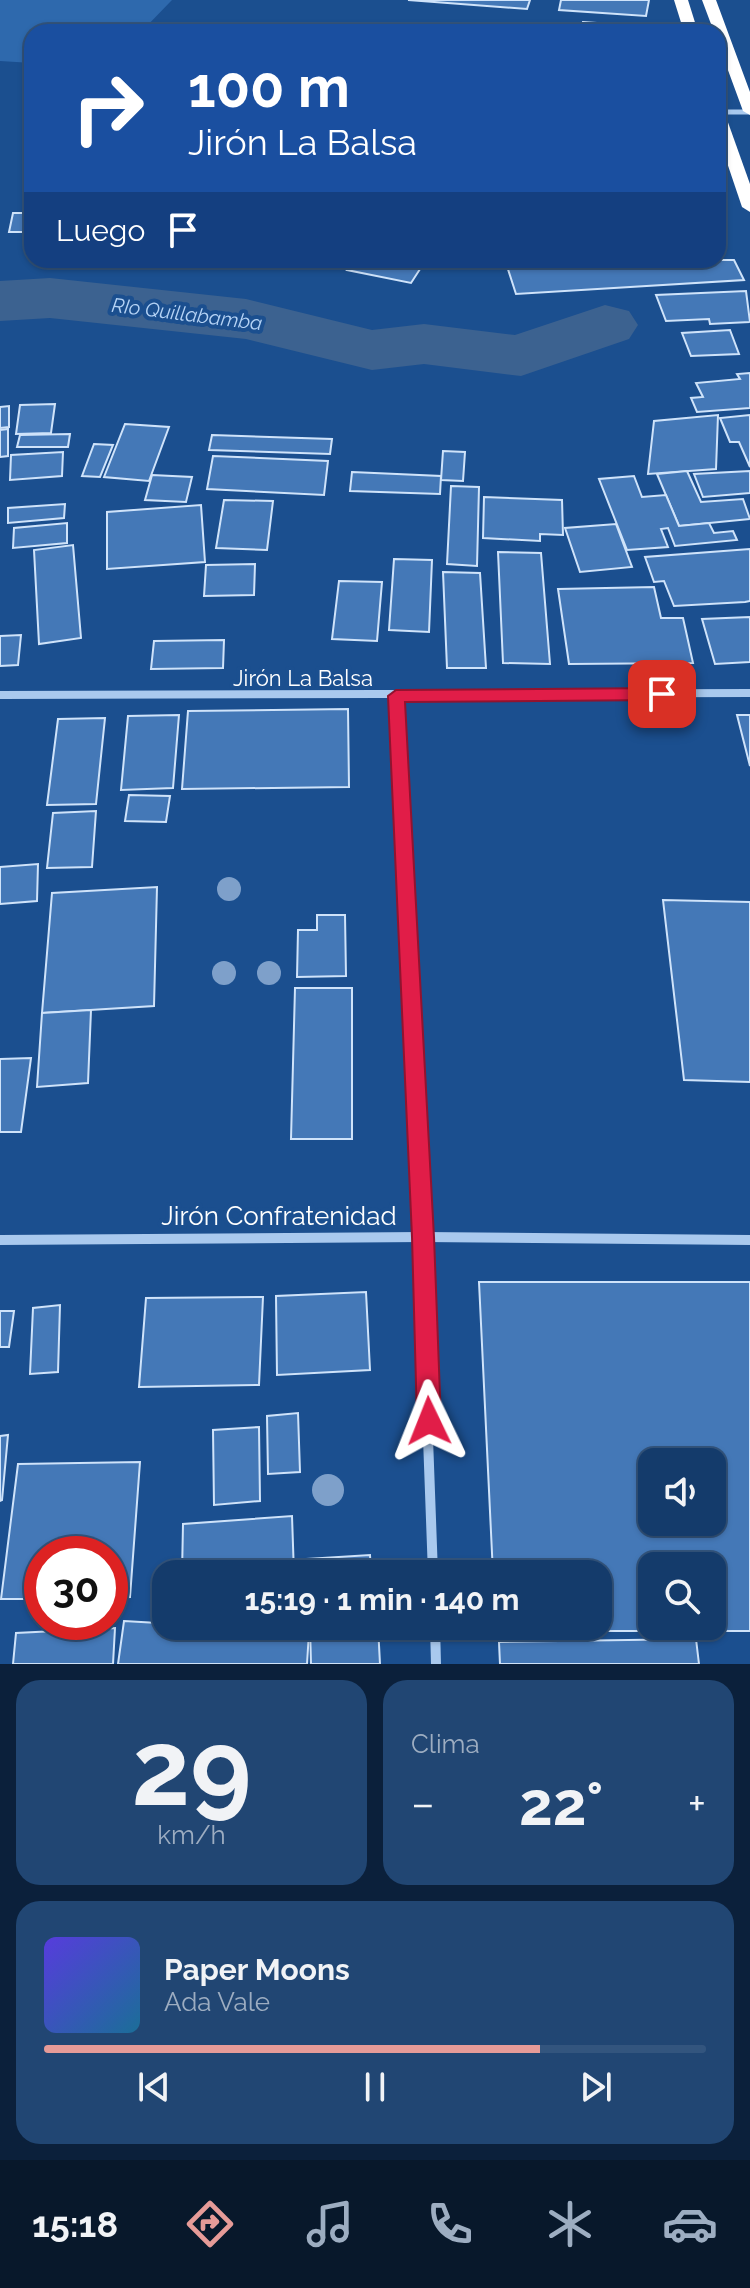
<!DOCTYPE html>
<html lang="es">
<head>
<meta charset="utf-8">
<style>
	body { margin:0; font-family:Raleway,sans-serif; background:#214673; color:#f1f3f6; height:100vh; display:flex; flex-direction:column; font-size:30px; white-space:nowrap }
	* { box-sizing:border-box; margin:0 }
	p { font-size:26px; color:#9dadc1 }
	.icon { flex:none; width:44px; height:44px; fill:none; stroke:currentColor; stroke-width:2; stroke-linecap:round; stroke-linejoin:round }
	.map { position:relative; height:1664px; overflow:hidden }
	.details { display:flex; flex-direction:column; gap:16px; padding:16px; background:#0b203b; flex:1 }
	.details>* { flex:none }
	.top-card { position:absolute; left:24px; top:24px; width:702px; height:244px; border-radius:24px; box-shadow:0 2px 6px #0004,0 0 0 2px #33557e; background:#1a4fa0; color:#fff; overflow:hidden }
	.tools { position:absolute; left:638px; top:1448px; display:grid; gap:16px }
	.tools a { display:grid; place-items:center; width:88px; height:88px; border-radius:16px; background:#143b6b; box-shadow:0 2px 6px #0004,0 0 0 2px #33557e; font-size:40px }
	.speed { position:absolute; left:24px; top:1536px; display:flex; gap:16px; font-size:40px; font-weight:700; text-align:center }
	.speed>* { display:grid; place-content:center; width:104px; height:104px; border-radius:50%; background:#143b6b; box-shadow:0 2px 6px #0004,0 0 0 2px #33557e; line-height:1 }
	.speed .limit { border:12px solid #d22; background:#fff; color:#111 }
	.pin { position:absolute; display:grid; place-items:center; width:68px; height:68px; color:#fff; margin:-34px; border-radius:16px; box-shadow:0 4px 12px #0006 }
	.me { position:absolute; width:88px; margin:-44px; rotate:358deg; stroke-linejoin:round; filter:drop-shadow(0 0 6px #0008) }
	.turn { display:flex; align-items:center; gap:28px; height:168px; padding:0 32px; font-size:36px }
	.turn .icon { width:104px; height:104px; stroke-width:2.5 }
	.turn b { display:block; font-size:56px; line-height:68px }
	.then { display:flex; align-items:center; height:76px; padding:0 32px; background:#0003; gap:16px; font-size:30px }
	.big { font-size:60px; font-weight:700; line-height:1.1 }
	.details .card { flex:1; display:flex; flex-direction:column; justify-content:center; gap:12px; min-width:0; padding:0 28px; border-radius:24px; background:#214673 }
	.details .dial { align-items:center; gap:0 }
	.dial b { font-size:104px; line-height:1 }
	.song { display:flex; align-items:center; gap:24px }
	.cover { width:96px; height:96px; border-radius:12px; background:linear-gradient(135deg,hsl(250 70% 55%),hsl(200 70% 35%)) }
	.played { height:8px; border-radius:4px; background:linear-gradient(90deg,#e69b98 75%,#33557e 75%) }
	.keys { display:flex; justify-content:space-around; direction:ltr }
	.heat { display:flex; justify-content:space-between; align-items:center; font-size:44px; direction:ltr }
	.details .tiles { flex:1; display:grid; gap:16px; grid-template-columns:1fr 1fr }
	.card:last-child { grid-column:span 2 }
	.trip { position:absolute; left:152px; top:1560px; width:460px; height:80px; border-radius:24px; background:#143b6b; box-shadow:0 2px 6px #0004,0 0 0 2px #33557e; font-weight:700; line-height:80px; text-align:center }
	.dock { display:flex; height:128px; justify-content:space-around; align-items:center; background:#08182b; color:#9dadc1 }
	.dock .icon { width:56px; height:56px }
	.dock .selected { color:#e69b98 }
	.dock b { font-size:36px; color:#f1f3f6 }
	.map>svg:first-child { display:block }
	.green { fill:#2e69ad }
	.lines { fill:none; stroke-linecap:round; stroke-linejoin:round }
	.river { fill:#3c6290; fill-rule:evenodd }
	.building { fill:#4478b7; stroke:#cfe3fa; stroke-width:2; fill-rule:evenodd }
	.street-far2 { stroke:#a9c9ee; stroke-width:5 }
	.street-far1 { stroke:#a9c9ee; stroke-width:8 }
	.street { stroke:#a9c9ee; stroke-width:10 }
	.highway { fill:#fff; fill-rule:evenodd }
	.tree { fill:#7ea0ca }
	.route { fill:#e11d48; stroke:#92132f; stroke-width:2 }
	.labels { text-anchor:middle; stroke-width:8; stroke-linejoin:round; paint-order:stroke }
	.far-water-label { font-size:20px; font-style:italic; fill:#b5d3f5; stroke:#1b4f8f }
	.street-label { font-size:22px; fill:#fff; stroke:#1b4f8f }
	.near-street-label { font-size:26px; fill:#fff; stroke:#1b4f8f }
</style>
</head>
<body>
<div class="map">
<svg width="750" height="1664" viewBox="0 0 750 1664">
	<rect width="100%" height="100%" fill="#1b4f8f"/>
	<polygon class="green" points="0,0 172,0 141,32 32,32 32,63 0,61"/>
	<g class="lines">
		<polygon class="river" points="50,278 246,299 372,330 424,324 515,335 605,305 629,311 638,325 629,339 521,376 424,364 372,370 246,339 50,318 0,321 0,281"/>
	</g>
	<g class="building">
		<polygon points="408,0 530,0 527,9"/>
		<polygon points="561,0 649,0 646,16 559,10"/>
		<polygon points="583,22 666,28 666,32 582,32"/>
		<polygon points="13,213 32,213 32,232 9,232"/>
		<polygon points="354,260 389,260 422,266 411,283 347,270"/>
		<polygon points="505,260 577,260 579,266 613,264 611,260 734,260 744,280 516,294"/>
		<polygon points="746,291 750,322 710,324 709,319 666,321 656,295"/>
		<polygon points="730,330 739,354 691,356 682,333"/>
		<polygon points="750,373 750,408 697,412 691,398 703,397 696,383 740,379 737,374"/>
		<polygon points="55,404 51,433 16,434 20,405"/>
		<polygon points="9,406 9,427 0,428 0,407"/>
		<polygon points="718,415 716,469 648,474 654,421"/>
		<polygon points="750,415 750,467 739,442 730,442 720,418"/>
		<polygon points="125,424 169,427 149,481 104,477"/>
		<polygon points="8,429 8,456 0,457 0,430"/>
		<polygon points="70,434 68,447 17,447 20,435"/>
		<polygon points="212,435 332,439 330,454 209,450"/>
		<polygon points="94,444 113,445 100,477 82,476"/>
		<polygon points="443,451 465,452 463,481 441,480"/>
		<polygon points="63,452 62,476 10,480 11,455"/>
		<polygon points="213,456 328,461 324,495 207,489"/>
		<polygon points="687,471 701,502 743,499 750,519 679,526 657,474"/>
		<polygon points="750,471 750,493 703,497 694,474"/>
		<polygon points="352,472 441,476 440,494 350,491"/>
		<polygon points="152,475 192,477 186,502 145,500"/>
		<polygon points="634,476 642,497 666,495 679,526 709,523 714,533 733,531 737,540 675,546 668,528 661,529 668,547 627,550 599,479"/>
		<polygon points="451,486 479,487 477,566 447,564"/>
		<polygon points="484,497 562,500 563,535 540,534 540,541 483,538"/>
		<polygon points="224,500 273,501 267,550 216,548"/>
		<polygon points="65,504 64,518 8,523 8,508"/>
		<polygon points="201,505 205,562 107,569 107,512"/>
		<polygon points="67,523 67,543 13,548 14,528"/>
		<polygon points="616,524 632,567 580,572 565,528"/>
		<polygon points="73,545 81,638 39,644 34,550"/>
		<polygon points="750,549 750,601 745,602 674,606 664,581 654,582 645,557"/>
		<polygon points="498,552 541,553 550,664 503,663"/>
		<polygon points="394,559 432,560 429,632 389,630"/>
		<polygon points="255,564 254,595 204,596 206,565"/>
		<polygon points="443,572 480,573 486,668 447,668"/>
		<polygon points="339,581 382,582 377,641 332,639"/>
		<polygon points="654,587 661,618 683,618 693,663 569,664 558,589"/>
		<polygon points="750,617 750,662 715,664 702,619"/>
		<polygon points="21,635 18,665 0,666 0,636"/>
		<polygon points="224,640 223,668 151,669 154,641"/>
		<polygon points="348,709 349,787 182,789 188,711"/>
		<polygon points="179,715 173,788 121,790 128,716"/>
		<polygon points="737,715 750,715 750,766"/>
		<polygon points="105,718 96,804 47,805 58,719"/>
		<polygon points="129,795 170,796 166,822 125,821"/>
		<polygon points="96,811 92,867 47,868 53,813"/>
		<polygon points="38,864 37,901 0,904 0,867"/>
		<polygon points="157,887 154,1006 42,1013 52,893"/>
		<polygon points="663,900 750,902 750,1082 684,1080"/>
		<polygon points="317,915 345,915 346,976 297,977 298,930 317,930"/>
		<polygon points="295,988 352,988 352,1139 291,1139"/>
		<polygon points="91,1010 88,1083 37,1087 42,1013"/>
		<polygon points="31,1058 21,1132 0,1132 0,1059"/>
		<path d="M479 1282H750V1631H496V1626H598V1574H493ZM652 1462H712V1522H652ZM652 1566H712V1626H652Z"/>
		<polygon points="366,1292 370,1370 277,1375 276,1296"/>
		<polygon points="263,1297 259,1385 139,1387 146,1298"/>
		<polygon points="60,1305 58,1372 30,1374 33,1308"/>
		<polygon points="0,1311 14,1311 9,1347 0,1347"/>
		<polygon points="298,1413 300,1472 268,1474 267,1416"/>
		<polygon points="259,1427 260,1501 214,1505 213,1430"/>
		<polygon points="8,1435 2,1500 0,1501 0,1436"/>
		<polygon points="140,1462 130,1597 110,1598 110,1554 42,1554 42,1599 1,1599 18,1464"/>
		<polygon points="292,1516 294,1574 182,1574 183,1524"/>
		<polygon points="370,1555 371,1574 307,1574 307,1559"/>
		<polygon points="124,1621 309,1632 307,1664 118,1664"/>
		<polygon points="378,1626 380,1664 311,1664 310,1627"/>
		<polygon points="115,1628 113,1664 13,1664 16,1633"/>
		<polygon points="696,1639 699,1664 500,1664 499,1642"/>
	</g>
	<g class="lines">
		<polyline class="street-far2" points="718,112 750,112"/>
		<g class="street-far1">
			<polyline points="0,695 750,693"/>
			<polyline points="396,696 415,1087"/>
		</g>
		<g class="street">
			<polyline points="415,1085 433,1574"/>
			<polyline points="0,1240 423,1237 750,1240"/>
			<polyline points="435,1626 436,1664"/>
		</g>
		<g class="highway">
			<polygon points="674,0 688,0 698,32 684,32"/>
			<polygon points="702,0 716,0 750,92 750,115 743,111 718,43 718,32 714,32"/>
			<polygon points="718,110 725,114 750,184 750,212 742,207 718,136"/>
		</g>
	</g>
	<g class="tree">
		<circle cx="229" cy="889" r="12"/>
		<circle cx="224" cy="973" r="12"/>
		<circle cx="269" cy="973" r="12"/>
		<circle cx="328" cy="1490" r="16"/>
	</g>
	<polygon class="route" points="662,688 670,694 662,700 405,702 434,1237 441,1421 437,1429 429,1433 420,1429 417,1421 412,1237 388,696 396,690"/>
	<g class="labels">
		<g class="far-water-label">
			<text transform="translate(187 314) rotate(7)" y="7">RIo Quillabamba</text>
		</g>
		<g class="street-label">
			<text x="303" y="686">Jirón La Balsa</text>
		</g>
		<g class="near-street-label">
			<text x="279" y="1225">Jirón Confratenidad</text>
		</g>
	</g>
</svg>
<div class="tools">
<a><svg class="icon" aria-label="sound" viewBox="0 0 24 24"><path d="M4 9h4l5-4v14l-5-4H4zM17 9q2 3 0 6"/></svg></a>
<a><svg class="icon" aria-label="search" viewBox="0 0 24 24"><circle cx="10" cy="10" r="6"/><path d="M15 15l6 6"/></svg></a>
</div>
<div class="speed"><div class="limit">30</div></div>
<div class="pin" style="left:662px;top:694px;background:#d93025"><svg class="icon" aria-label="arrive" viewBox="0 0 24 24"><path d="M6 21V4h12l-3 4 3 4H6"/></svg></div>
<svg class="me" style="left:429px;top:1421px" viewBox="-20 -20 40 40"><path d="M0-17L14 15 0 8-14 15z" fill="#e11d48" stroke="#fff" stroke-width="4"/></svg>
<div class="trip">15:19 · 1 min · 140 m</div>
<div class="top-card">
<div class="turn"><svg class="icon" aria-label="right" viewBox="0 0 24 24"><path d="M7 20v-9h11M14 6l5 5-5 5"/></svg><div><b>100 m</b>Jirón La Balsa</div></div>
<div class="then">Luego<svg class="icon" aria-label="arrive" viewBox="0 0 24 24"><path d="M6 21V4h12l-3 4 3 4H6"/></svg></div>
</div>
</div>
<section class="details">
<div class="tiles">
<div class="card dial"><b>29</b><p>km/h</p></div>
<div class="card"><p>Clima</p>
<div class="heat"><a>−</a><b class="big">22°</b><a>+</a></div>
</div>
<div class="card">
<div class="song"><i class="cover"></i><div><b>Paper Moons</b><p>Ada Vale</p></div></div>
<div class="played"></div>
<div class="keys"><svg class="icon" aria-label="previous" viewBox="0 0 24 24"><path d="M18 5L8 12l10 7zM5 5v14"/></svg><svg class="icon" aria-label="pause" viewBox="0 0 24 24"><path d="M8 5v14M16 5v14"/></svg><svg class="icon" aria-label="next" viewBox="0 0 24 24"><path d="M6 5l10 7-10 7zM19 5v14"/></svg></div>
</div>
</div>
</section>
<nav class="dock">
<b>15:18</b>
<svg class="icon selected" aria-label="directions" viewBox="0 0 24 24"><path d="M12 3l9 9-9 9-9-9zM9 14v-3h6M13 9l2 2-2 2"/></svg>
<svg class="icon" aria-label="music" viewBox="0 0 24 24"><path d="M9 18V5l10-2v13"/><circle cx="6" cy="18" r="3"/><circle cx="16" cy="16" r="3"/></svg>
<svg class="icon" aria-label="phone" viewBox="0 0 24 24"><path d="M5 4h4l2 5-3 2q2 4 5 5l2-3 5 2v4C11 20 4 13 5 4z"/></svg>
<svg class="icon" aria-label="climate" viewBox="0 0 24 24"><path d="M12 3v18M4 7l16 10M4 17L20 7"/></svg>
<svg class="icon" aria-label="car" viewBox="0 0 24 24"><path d="M5 17H2v-5l4-1 3-4h7l3 4 3 1v5h-3M9 17h6M6 11h13"/><circle cx="7" cy="17" r="2"/><circle cx="17" cy="17" r="2"/></svg>
</nav>
</body>
</html>
